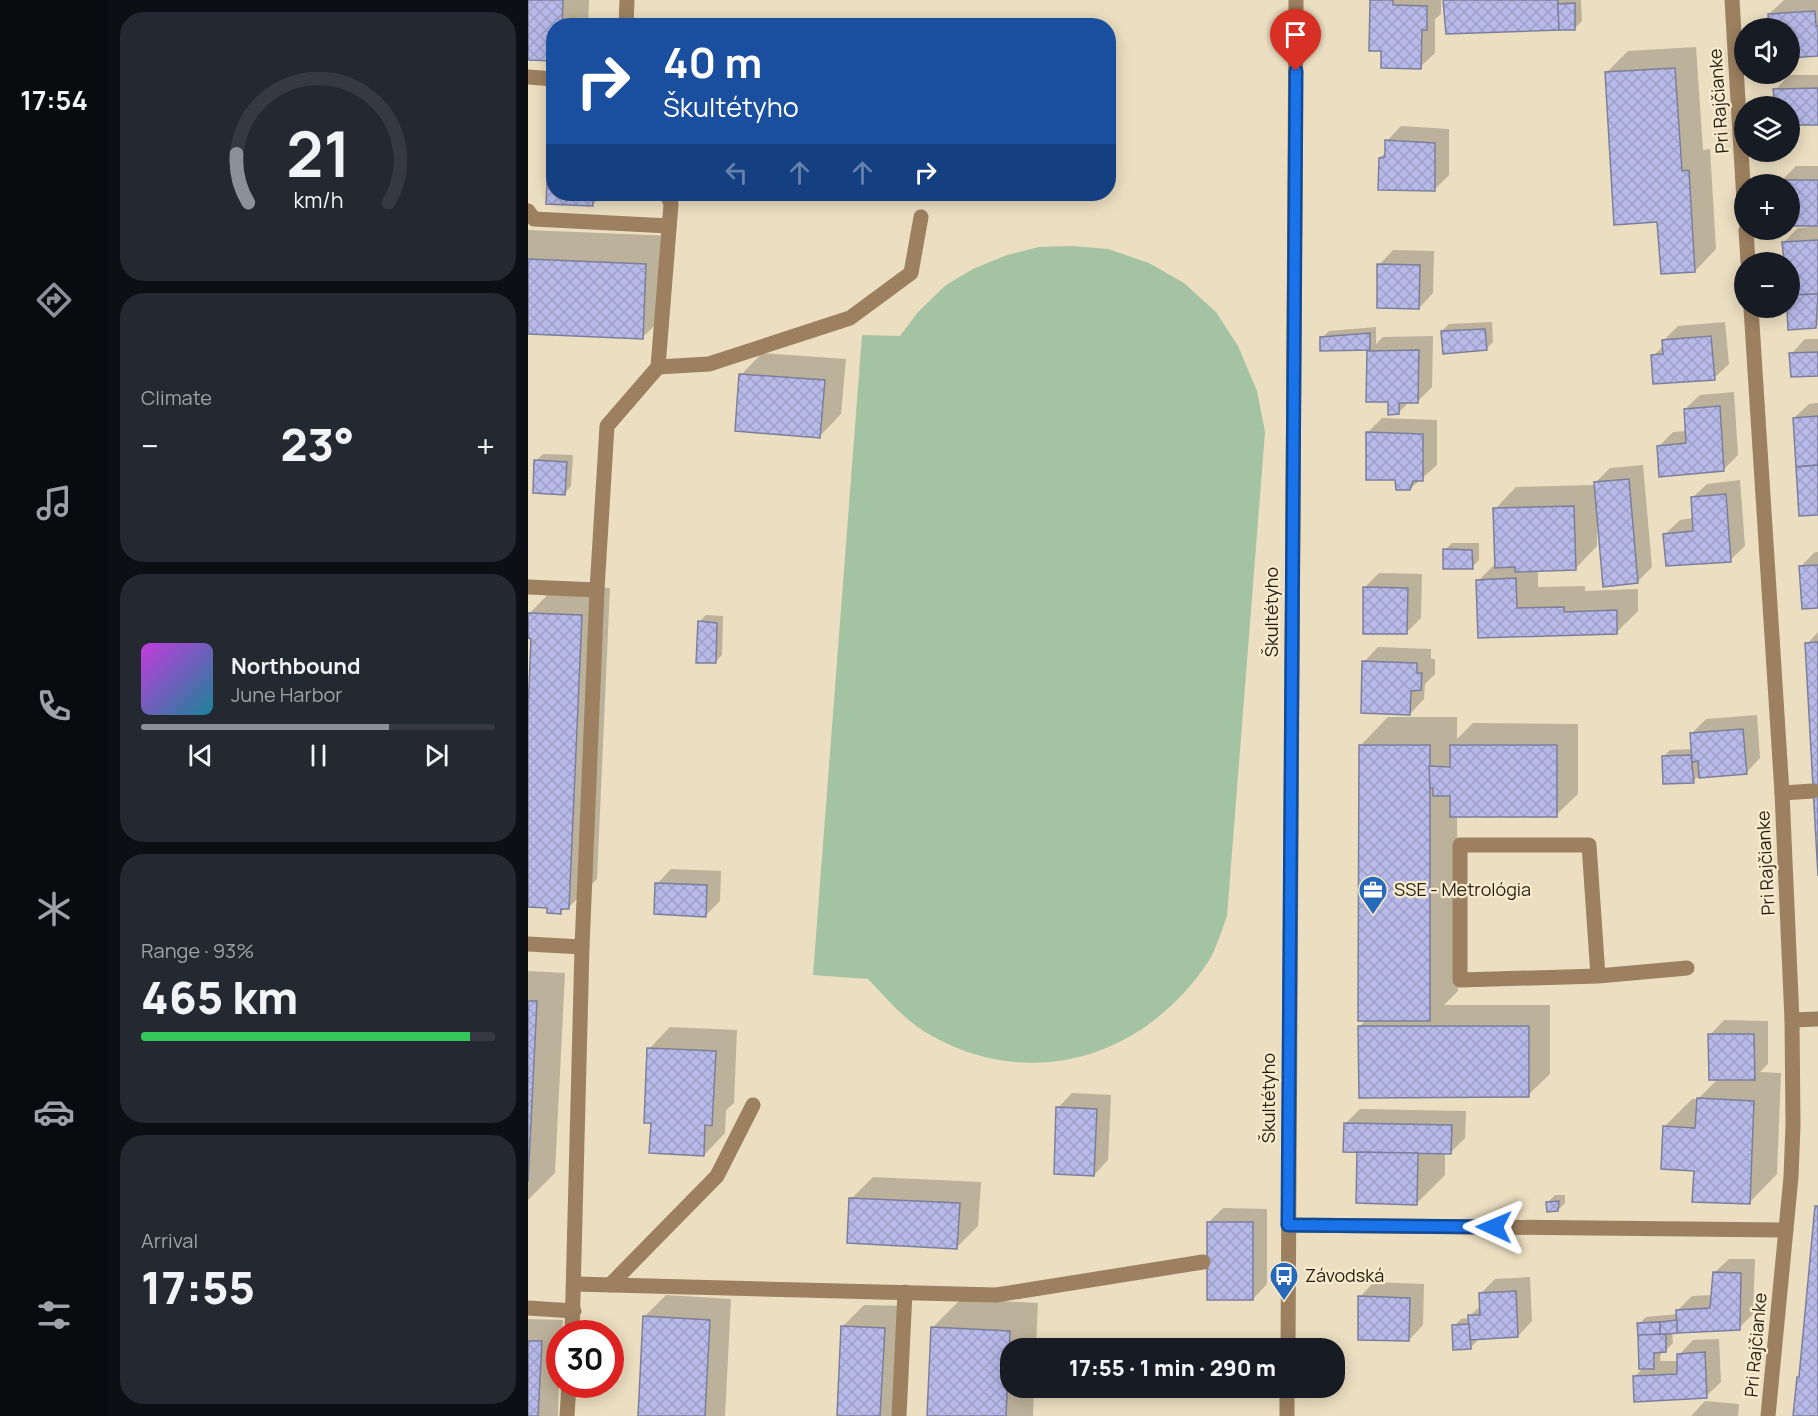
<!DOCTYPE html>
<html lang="en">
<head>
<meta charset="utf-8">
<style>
	body { margin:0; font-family:Manrope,sans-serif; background:#242831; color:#f1f3f6; height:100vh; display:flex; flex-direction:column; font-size:22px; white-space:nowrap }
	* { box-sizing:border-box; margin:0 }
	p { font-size:20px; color:#9ea1a6 }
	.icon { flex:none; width:33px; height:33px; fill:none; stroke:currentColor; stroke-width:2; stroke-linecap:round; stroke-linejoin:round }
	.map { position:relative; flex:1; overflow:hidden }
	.details { display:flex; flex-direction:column; gap:12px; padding:12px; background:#0d0f14; width:420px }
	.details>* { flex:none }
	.guide { position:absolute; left:18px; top:18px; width:570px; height:183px; border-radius:24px; box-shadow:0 3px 15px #0003; background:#1a4fa0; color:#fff; overflow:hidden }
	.controls { position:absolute; left:1206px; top:18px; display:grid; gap:12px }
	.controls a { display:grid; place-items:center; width:66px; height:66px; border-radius:50%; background:#171b24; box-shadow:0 3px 15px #0003; font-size:30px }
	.speed { position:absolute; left:18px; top:1320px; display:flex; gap:12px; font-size:30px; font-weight:700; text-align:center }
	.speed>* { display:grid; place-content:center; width:78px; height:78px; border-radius:50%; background:#171b24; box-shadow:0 3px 15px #0003; line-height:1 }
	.speed .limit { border:9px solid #d22; background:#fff; color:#111 }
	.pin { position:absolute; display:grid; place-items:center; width:51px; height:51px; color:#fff; margin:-62px -26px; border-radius:50% 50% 50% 0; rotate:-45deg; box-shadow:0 0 6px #0007 }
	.pin .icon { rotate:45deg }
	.me { position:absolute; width:66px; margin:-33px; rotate:271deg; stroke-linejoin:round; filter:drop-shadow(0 0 4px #0008) }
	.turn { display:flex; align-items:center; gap:21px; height:126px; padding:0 18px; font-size:27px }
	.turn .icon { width:78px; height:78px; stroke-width:2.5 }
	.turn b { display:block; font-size:42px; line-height:51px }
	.lanes { display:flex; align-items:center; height:57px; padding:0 18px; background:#0003; justify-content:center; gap:30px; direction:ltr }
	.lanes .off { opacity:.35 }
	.big { font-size:45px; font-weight:800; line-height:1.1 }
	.details .card { flex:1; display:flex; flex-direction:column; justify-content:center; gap:9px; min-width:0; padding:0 21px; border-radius:24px; background:#242831 }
	.details .dial { align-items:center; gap:0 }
	.dial svg { height:156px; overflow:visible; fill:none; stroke:#363941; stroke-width:7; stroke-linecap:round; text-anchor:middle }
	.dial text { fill:#f1f3f6; stroke:none }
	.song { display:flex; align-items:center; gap:18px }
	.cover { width:72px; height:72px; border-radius:9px; background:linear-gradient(135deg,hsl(290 70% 55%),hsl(190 70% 35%)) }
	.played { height:6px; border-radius:3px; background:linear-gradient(90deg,#8c9099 70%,#363941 70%) }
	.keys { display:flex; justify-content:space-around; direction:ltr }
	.heat { display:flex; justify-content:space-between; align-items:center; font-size:33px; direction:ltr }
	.charge { height:9px; border-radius:4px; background:linear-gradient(90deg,#34c759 93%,#363941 0) }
	.trip { position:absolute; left:472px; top:1338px; width:345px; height:60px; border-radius:24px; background:#171b24; box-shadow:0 3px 15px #0003; font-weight:800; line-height:60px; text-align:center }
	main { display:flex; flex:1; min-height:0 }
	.tab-bar { display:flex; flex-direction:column; width:108px; justify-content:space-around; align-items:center; background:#090b0e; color:#9ea1a6 }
	.tab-bar .icon { width:42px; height:42px }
	.tab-bar .active { color:#8c9099 }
	.tab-bar b { font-size:27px; color:#f1f3f6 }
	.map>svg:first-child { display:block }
	.pitch { fill:#a4c3a3 }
	.shadow { fill:#0003 }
	.building { fill:url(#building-cross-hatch); stroke:#7d7f9a; stroke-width:1.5 }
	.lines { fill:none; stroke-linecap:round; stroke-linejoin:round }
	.minor { stroke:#9c8060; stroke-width:15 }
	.route-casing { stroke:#114b97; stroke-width:15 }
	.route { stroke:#1a73e8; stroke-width:10 }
	.labels { text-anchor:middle; stroke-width:4.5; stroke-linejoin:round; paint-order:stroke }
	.street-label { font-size:18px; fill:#241f14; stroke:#f8ebcd }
	.poi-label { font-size:18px; fill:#241f14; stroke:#f8ebcd; text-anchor:start }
</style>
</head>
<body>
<main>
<nav class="tab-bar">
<b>17:54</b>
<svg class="icon active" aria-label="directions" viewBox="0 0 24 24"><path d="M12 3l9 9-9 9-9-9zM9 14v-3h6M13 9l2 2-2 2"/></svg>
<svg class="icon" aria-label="music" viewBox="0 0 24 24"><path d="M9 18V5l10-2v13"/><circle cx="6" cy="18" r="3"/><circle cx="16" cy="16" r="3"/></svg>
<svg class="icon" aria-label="phone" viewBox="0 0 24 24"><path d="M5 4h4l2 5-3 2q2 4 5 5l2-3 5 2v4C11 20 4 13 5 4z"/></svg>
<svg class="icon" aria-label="climate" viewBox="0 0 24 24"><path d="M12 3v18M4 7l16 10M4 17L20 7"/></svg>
<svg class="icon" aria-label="car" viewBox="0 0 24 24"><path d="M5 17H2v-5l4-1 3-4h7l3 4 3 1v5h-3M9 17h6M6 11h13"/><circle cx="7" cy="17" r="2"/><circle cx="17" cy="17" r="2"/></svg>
<svg class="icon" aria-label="filters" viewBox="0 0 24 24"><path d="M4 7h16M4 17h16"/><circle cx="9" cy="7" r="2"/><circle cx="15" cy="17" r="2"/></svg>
</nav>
<section class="details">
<div class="card dial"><svg viewBox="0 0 100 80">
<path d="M14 69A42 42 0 1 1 86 69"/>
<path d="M14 69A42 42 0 0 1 8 44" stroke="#8c9099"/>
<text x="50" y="56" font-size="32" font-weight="700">21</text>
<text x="50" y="72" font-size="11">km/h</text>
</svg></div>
<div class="card"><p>Climate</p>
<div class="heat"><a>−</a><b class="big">23°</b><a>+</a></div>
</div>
<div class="card">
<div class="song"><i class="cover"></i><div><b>Northbound</b><p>June Harbor</p></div></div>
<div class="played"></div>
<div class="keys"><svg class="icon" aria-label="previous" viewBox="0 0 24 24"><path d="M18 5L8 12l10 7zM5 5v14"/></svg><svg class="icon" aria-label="pause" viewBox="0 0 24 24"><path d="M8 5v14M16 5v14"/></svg><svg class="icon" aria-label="next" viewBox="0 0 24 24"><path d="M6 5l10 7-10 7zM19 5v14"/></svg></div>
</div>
<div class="card"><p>Range · 93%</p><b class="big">465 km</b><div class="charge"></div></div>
<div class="card"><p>Arrival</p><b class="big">17:55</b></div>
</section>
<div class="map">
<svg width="1290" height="1416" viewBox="0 0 1290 1416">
	<defs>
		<pattern id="building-cross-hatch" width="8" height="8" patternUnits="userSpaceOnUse" patternTransform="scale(1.5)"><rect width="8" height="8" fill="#b7bae9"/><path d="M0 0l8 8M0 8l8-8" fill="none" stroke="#9d9fc7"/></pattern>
	</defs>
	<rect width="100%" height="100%" fill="#ebdec1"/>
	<path class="pitch" d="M544 246 580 249 621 263 656 283 688 312 710 346 729 391 737 432 699 916C694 930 689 946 682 959 620 1055 507 1093 404 1036 378 1022 360 1000 340 979L285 975 334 335 372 336 390 312 418 285 445 269 479 255 511 247Z"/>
	<g class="shadow">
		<polygon points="0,0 61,0 60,26 26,26 0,59"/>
		<polygon points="844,0 913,0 913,14 907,19 907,53 892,67 854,49"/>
		<polygon points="917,0 1053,0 1054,21 1047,28"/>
		<polygon points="1256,0 1290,0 1290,54 1262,56 1262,28 1242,28 1241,14"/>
		<polygon points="1168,47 1175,150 1182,149 1188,249 1167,271 1131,220 1078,73 1100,51"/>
		<polygon points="1261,75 1290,75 1290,123 1262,123 1262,106 1248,106 1247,90"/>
		<polygon points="26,113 26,194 75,194 64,205 20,202 23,115"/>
		<polygon points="873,126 921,129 921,175 906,190 852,158 858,152 859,141"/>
		<polygon points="1268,166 1290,166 1290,325 1288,327 1261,328 1260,308 1262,308 1262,262 1257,262 1256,242 1270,228 1282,227 1282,224 1262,225 1262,184 1254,184 1253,181"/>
		<polygon points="0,230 145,236 142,310 114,338 0,333"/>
		<polygon points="865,250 906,251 905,293 891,308 851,265"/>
		<polygon points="964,322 965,342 958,349 914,331 921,324"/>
		<polygon points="1197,322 1201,364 1186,378 1125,356 1136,345 1135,341 1150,326"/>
		<polygon points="848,327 848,344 855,337 905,336 904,387 890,401 882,401 870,413 861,401 840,351 843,349 793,349 794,338 801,331"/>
		<polygon points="1277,339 1290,339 1290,374 1263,354"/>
		<polygon points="234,353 318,359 313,414 292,436 213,375"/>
		<polygon points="1206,392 1210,455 1195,470 1131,446 1145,432 1159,431 1157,409 1172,395"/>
		<polygon points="1290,403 1290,513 1266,418 1281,404"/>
		<polygon points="854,418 909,420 909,465 882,489 869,478 840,432"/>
		<polygon points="15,454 45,455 43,486 37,493 8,461"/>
		<polygon points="1115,465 1124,567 1109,582 1071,526 1069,526 1069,546 1048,568 1010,569 1010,587 1057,586 1057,591 1110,589 1110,611 1089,632 951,636 950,581 968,563 967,509 988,487 1068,485 1068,482 1082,468"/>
		<polygon points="1212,480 1217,546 1202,560 1137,534 1152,520 1166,518 1164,498 1179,484"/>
		<polygon points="924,543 951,543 951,560 944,567 917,550"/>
		<polygon points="1287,552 1290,552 1290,606 1273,566"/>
		<polygon points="851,573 894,574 893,618 878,633 837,587"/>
		<polygon points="29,585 82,588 69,879 40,908 38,907 32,913 21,907 0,906 0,740 5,638 0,637 1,614"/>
		<polygon points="178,615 195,616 194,655 187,662 171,622"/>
		<polygon points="1290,632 1290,849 1279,644"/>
		<polygon points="850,647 903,649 903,659 907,659 907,674 897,684 896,699 882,714 836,662"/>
		<polygon points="1229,715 1232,758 1218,773 1173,774 1165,781 1135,757 1142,750 1165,749 1163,734 1178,719"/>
		<polygon points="860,717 929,717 929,739 945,723 1050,724 1050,794 1028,815 929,815 930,991 916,1005 1022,1005 1022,1074 1000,1095 832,1026 839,1019 832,746"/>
		<polygon points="143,869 193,871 192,901 178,915 129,884"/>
		<polygon points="0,971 37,973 27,1173 0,1200"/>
		<polygon points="1196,1020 1240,1021 1240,1064 1232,1072 1253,1073 1249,1174 1221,1203 1167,1169 1136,1127 1164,1099 1170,1099 1190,1079 1182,1035"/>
		<polygon points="142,1027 209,1030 206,1103 198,1110 197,1133 176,1155 124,1122 121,1049"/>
		<polygon points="544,1093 583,1095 580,1160 566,1175 530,1108"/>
		<polygon points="832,1109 938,1111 937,1138 923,1152 917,1152 917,1175 889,1203 817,1124"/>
		<polygon points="345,1177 453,1182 450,1226 429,1247 323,1199"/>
		<polygon points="1027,1195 1037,1195 1037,1203 1030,1210 1020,1202"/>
		<polygon points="695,1208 739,1209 739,1284 725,1299 680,1223"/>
		<polygon points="1201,1259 1227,1259 1225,1314 1211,1328 1144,1332 1145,1343 1138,1350 1133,1351 1132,1361 1151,1361 1151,1355 1165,1340 1191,1339 1193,1382 1178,1396 1107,1376 1116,1367 1111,1324 1118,1317 1150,1314 1150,1310 1164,1296 1185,1295 1186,1273"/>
		<polygon points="1002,1277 1004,1321 990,1336 949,1338 949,1341 942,1348 926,1326 933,1319 942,1318 942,1316 953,1305 952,1294 967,1279"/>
		<polygon points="846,1282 896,1284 895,1325 881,1340 832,1297"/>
		<polygon points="138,1295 203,1299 197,1416 112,1416 116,1317"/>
		<polygon points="433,1299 510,1303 508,1348 483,1348 483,1388 506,1388 505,1416 401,1416 405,1327"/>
		<polygon points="336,1305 378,1306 372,1416 310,1416 315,1326"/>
		<polygon points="0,1319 35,1320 34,1334 32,1334 30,1416 0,1416"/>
		<polygon points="1177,1401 1211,1404 1210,1416 1163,1416"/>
	</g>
	<g class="building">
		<polygon points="0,0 35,0 34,26 26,26 26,61 0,60"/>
		<polygon points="842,0 865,0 865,5 899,6 899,30 894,30 893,69 853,68 853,51 841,51"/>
		<polygon points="915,0 1030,0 1031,30 918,34"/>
		<polygon points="1047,3 1047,30 1031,30 1030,4"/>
		<polygon points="1287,11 1288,26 1290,26 1290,56 1262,58 1262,28 1241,28 1240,14"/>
		<polygon points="1147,68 1154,171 1161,170 1167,272 1133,274 1129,222 1086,225 1077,72"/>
		<polygon points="1290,88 1290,125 1262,125 1262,106 1247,106 1245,89"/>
		<polygon points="22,115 26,115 26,194 65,194 65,206 18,204"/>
		<polygon points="857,140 907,143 907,191 850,190 851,158 857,157"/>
		<polygon points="1252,180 1290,180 1290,226 1262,226 1262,184 1252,184"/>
		<polygon points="1290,240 1290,294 1262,295 1262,262 1256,262 1254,242"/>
		<polygon points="0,259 118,264 115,339 0,334"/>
		<polygon points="849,264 892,265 891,309 849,308"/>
		<polygon points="1290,294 1288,328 1260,330 1259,308 1262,308 1262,295"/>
		<polygon points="957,329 959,350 915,354 913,331"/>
		<polygon points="842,333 842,350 792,351 792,337"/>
		<polygon points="1183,336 1187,380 1125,384 1123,355 1135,354 1134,340"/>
		<polygon points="891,350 890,403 871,403 871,414 860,415 860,402 838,402 839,351"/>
		<polygon points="1290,352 1290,376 1263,377 1261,353"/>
		<polygon points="211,374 297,380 292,438 207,431"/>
		<polygon points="1192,406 1196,471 1131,477 1129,446 1158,443 1156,409"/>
		<polygon points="1290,416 1290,465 1268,467 1265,418"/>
		<polygon points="838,432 895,434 895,481 885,481 882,490 868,490 867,480 838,480"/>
		<polygon points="6,460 39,462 37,495 5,493"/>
		<polygon points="1290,465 1290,515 1271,516 1268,467"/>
		<polygon points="1101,479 1110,583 1075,587 1066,482"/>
		<polygon points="1198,494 1203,562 1138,566 1135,534 1165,531 1163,497"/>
		<polygon points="1046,506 1048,570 987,572 987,567 967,568 965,508"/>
		<polygon points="915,549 944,550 945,569 915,569"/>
		<polygon points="1290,565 1290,608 1274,609 1271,566"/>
		<polygon points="988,578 989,608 1036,607 1036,612 1089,610 1089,634 950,638 948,580"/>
		<polygon points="835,587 880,588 879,634 835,634"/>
		<polygon points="0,613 54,615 41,909 33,909 33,914 19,913 19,908 0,907 0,709 3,639 0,638"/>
		<polygon points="170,621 189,623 188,663 168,663"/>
		<polygon points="1290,642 1290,876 1277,643"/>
		<polygon points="834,661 889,663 889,673 894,673 893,690 883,691 882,715 833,713"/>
		<polygon points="1215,729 1219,774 1171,778 1170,761 1164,762 1162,733"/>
		<polygon points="831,745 902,745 902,1021 830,1021"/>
		<polygon points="922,745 1029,745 1029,817 922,817 922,796 905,796 905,788 902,788 901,766 922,767"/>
		<polygon points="1163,755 1166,783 1135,784 1134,756"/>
		<polygon points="127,883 179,885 178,917 126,914"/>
		<polygon points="0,1001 9,1001 0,1182"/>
		<polygon points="830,1026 1001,1026 1001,1097 831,1098"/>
		<polygon points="1180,1034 1226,1034 1227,1080 1181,1080"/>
		<polygon points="119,1048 188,1051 184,1126 177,1125 176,1156 121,1153 123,1123 116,1123"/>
		<polygon points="1169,1098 1226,1101 1222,1204 1164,1202 1166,1171 1133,1169 1135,1126 1167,1128"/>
		<polygon points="528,1107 569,1109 566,1176 526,1174"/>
		<polygon points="816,1123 924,1125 923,1154 815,1152"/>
		<polygon points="829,1152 890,1153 889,1205 828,1203"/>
		<polygon points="321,1198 432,1203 429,1249 319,1243"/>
		<polygon points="1031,1201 1030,1211 1019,1212 1018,1202"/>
		<polygon points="1287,1206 1290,1206 1290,1416 1265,1416 1269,1377 1271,1377"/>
		<rect x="679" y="1222" width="46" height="78"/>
		<polygon points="1185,1272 1213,1273 1212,1330 1149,1333 1148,1310 1182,1308"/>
		<polygon points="988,1291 990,1337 942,1340 940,1315 952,1315 951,1293"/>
		<polygon points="830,1296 882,1298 881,1341 830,1340"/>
		<polygon points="115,1316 182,1320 177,1416 110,1416"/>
		<polygon points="1149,1320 1149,1333 1132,1335 1132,1322"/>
		<polygon points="1132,1322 1132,1335 1110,1335 1109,1323"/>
		<polygon points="941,1324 943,1349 925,1350 924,1325"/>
		<polygon points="313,1326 357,1328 352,1416 309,1416"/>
		<polygon points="403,1327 482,1331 478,1416 399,1416"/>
		<polygon points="1138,1334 1138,1352 1126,1353 1126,1369 1111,1369 1110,1335"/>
		<polygon points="0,1341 14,1341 10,1416 0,1416"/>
		<polygon points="1177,1352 1179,1398 1106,1402 1105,1376 1149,1374 1149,1354"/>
	</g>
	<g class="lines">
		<g class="minor">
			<polyline points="1204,0 1216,201"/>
			<polyline points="98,26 99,0"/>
			<polyline points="0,77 26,79"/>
			<polyline points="0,211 6,219 141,226"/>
			<polyline points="1218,230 1220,262"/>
			<polyline points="1223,308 1254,793 1264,1020 1265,1125 1263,1177 1240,1416"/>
			<polyline points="130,367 181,364 322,318 383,273 393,217"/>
			<polyline points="0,587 69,590"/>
			<polyline points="1254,793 1285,791"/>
			<polyline points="0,944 54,947"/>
			<polyline points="1070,976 1061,845 932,845 932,980 1070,976 1159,968"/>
			<polyline points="1264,1020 1290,1019"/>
			<polyline points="760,1225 1258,1230"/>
			<polyline points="46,1284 468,1295 675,1262"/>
			<polyline points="82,1285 189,1176 225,1105"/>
			<polyline points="0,1308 46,1311"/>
			<polyline points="44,1334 54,947 69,590 79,426 130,367 143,204 139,194"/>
			<polyline points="760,1348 768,0"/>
			<polyline points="39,1416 41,1384"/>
			<polyline points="371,1416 377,1292"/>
			<polyline points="759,1416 759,1388"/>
		</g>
	</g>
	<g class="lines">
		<g class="route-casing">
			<polyline id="route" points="768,71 760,1225 966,1227"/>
		</g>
		<use href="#route" class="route"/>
	</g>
	<defs>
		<g id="office-pin" transform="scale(1.5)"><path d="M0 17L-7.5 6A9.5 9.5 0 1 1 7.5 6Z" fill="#276abb" stroke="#f8ebcd"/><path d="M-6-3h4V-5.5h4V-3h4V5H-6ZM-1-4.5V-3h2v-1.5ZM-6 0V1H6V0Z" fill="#fff"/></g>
		<g id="bus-pin" transform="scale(1.5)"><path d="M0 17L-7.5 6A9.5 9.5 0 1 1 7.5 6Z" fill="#276abb" stroke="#f8ebcd"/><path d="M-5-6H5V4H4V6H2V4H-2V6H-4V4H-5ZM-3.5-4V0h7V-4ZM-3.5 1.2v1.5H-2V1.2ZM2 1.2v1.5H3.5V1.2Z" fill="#fff"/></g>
	</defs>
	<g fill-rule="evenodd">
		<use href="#office-pin" x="845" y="890"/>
		<use href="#bus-pin" x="756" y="1276"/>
	</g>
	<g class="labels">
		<g class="street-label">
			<text transform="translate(1191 101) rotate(-94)" y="6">Pri Rajčianke</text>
			<text transform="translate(744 612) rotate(-90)" y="6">Škultétyho</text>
			<text transform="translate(1238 863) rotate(-93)" y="6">Pri Rajčianke</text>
			<text transform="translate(741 1098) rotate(-90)" y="6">Škultétyho</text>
			<text transform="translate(1228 1345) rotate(-85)" y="6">Pri Rajčianke</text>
		</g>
		<g class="poi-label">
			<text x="866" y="896">SSE - Metrológia</text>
			<text x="777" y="1282">Závodská</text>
		</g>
	</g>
</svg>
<div class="controls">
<a><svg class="icon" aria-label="sound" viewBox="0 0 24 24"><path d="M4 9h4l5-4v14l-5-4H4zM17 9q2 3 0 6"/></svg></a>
<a><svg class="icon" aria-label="layers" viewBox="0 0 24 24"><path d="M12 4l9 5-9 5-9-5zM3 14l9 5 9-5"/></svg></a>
<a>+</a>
<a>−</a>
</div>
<div class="speed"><div class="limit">30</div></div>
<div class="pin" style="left:768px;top:71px;background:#d93025"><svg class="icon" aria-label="arrive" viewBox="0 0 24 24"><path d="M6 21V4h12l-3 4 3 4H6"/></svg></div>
<svg class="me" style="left:966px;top:1227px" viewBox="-20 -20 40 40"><path d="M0-17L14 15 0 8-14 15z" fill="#1a73e8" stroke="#fff" stroke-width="4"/></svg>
<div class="trip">17:55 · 1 min · 290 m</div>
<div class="guide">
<div class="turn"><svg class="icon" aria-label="right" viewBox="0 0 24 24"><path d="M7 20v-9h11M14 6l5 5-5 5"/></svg><div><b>40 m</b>Škultétyho</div></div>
<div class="lanes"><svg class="icon off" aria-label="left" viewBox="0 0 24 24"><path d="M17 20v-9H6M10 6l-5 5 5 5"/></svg><svg class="icon off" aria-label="ahead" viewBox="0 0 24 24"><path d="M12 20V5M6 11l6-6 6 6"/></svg><svg class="icon off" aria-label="ahead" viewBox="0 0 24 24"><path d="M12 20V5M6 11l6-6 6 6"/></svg><svg class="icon" aria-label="right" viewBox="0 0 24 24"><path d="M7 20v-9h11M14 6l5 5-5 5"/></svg></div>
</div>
</div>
</main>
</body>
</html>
